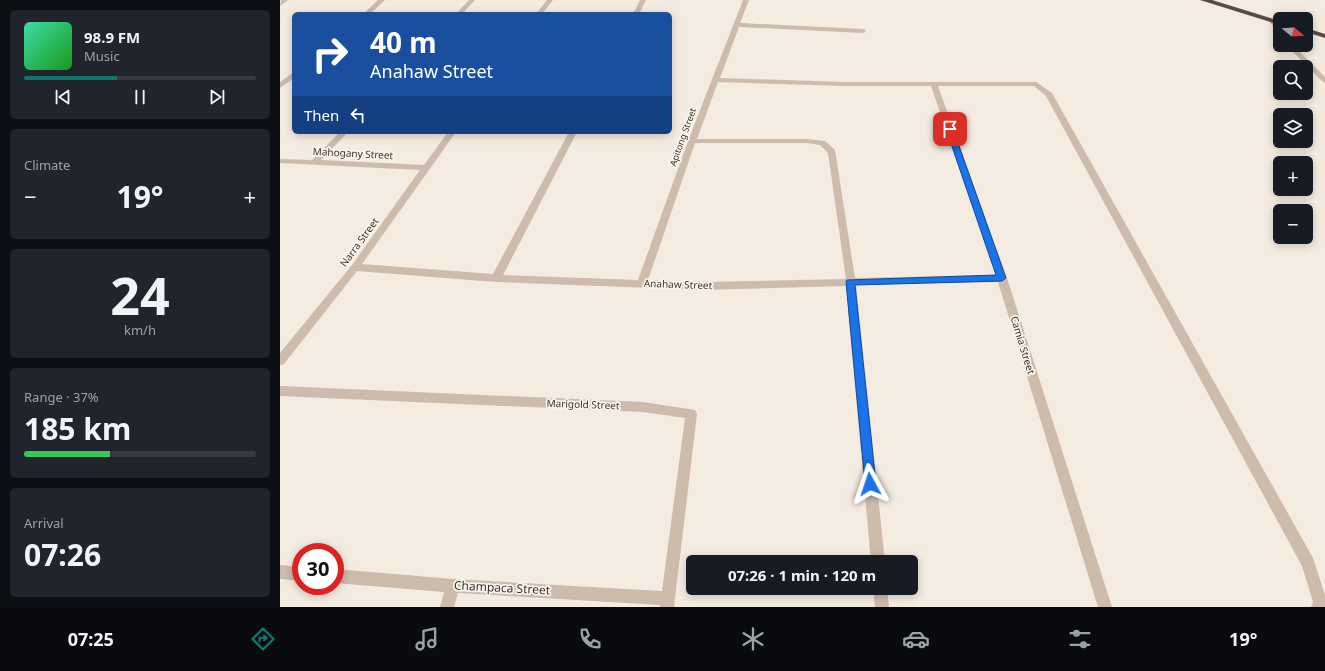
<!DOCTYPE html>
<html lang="en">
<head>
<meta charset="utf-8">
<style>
	body { margin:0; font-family:"Noto Sans",sans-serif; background:#20242c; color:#f1f3f6; height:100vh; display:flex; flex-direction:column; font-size:15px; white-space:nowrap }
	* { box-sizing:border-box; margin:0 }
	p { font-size:13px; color:#9ea1a6 }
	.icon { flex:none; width:22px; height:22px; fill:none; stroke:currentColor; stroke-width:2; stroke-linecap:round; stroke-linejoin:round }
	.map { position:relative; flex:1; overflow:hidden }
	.details { display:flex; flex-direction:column; gap:10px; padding:10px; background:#0d0f14; width:280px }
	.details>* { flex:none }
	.guide { position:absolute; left:12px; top:12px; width:380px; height:122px; border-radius:6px; box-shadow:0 2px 10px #0003; background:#1a4fa0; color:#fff; overflow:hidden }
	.needle { width:26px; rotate:108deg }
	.tools { position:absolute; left:993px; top:12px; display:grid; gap:8px }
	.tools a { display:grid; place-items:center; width:40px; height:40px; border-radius:6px; background:#171b24; box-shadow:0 2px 10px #0003; font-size:20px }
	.speed { position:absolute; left:12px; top:543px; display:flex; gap:8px; font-size:20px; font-weight:700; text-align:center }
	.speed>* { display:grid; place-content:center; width:52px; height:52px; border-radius:50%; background:#171b24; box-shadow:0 2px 10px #0003; line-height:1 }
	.speed .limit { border:6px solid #d22; background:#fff; color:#111 }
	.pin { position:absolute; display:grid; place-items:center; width:34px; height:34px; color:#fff; margin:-17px; border-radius:8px; box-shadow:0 2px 6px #0006 }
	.me { position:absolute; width:44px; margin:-22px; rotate:355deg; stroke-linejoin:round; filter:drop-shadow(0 0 3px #0008) }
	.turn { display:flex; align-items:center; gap:14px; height:84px; padding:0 12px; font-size:18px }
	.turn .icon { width:52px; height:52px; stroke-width:2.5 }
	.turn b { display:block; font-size:28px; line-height:34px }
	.then { display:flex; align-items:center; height:38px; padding:0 12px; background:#0003; gap:8px; font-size:15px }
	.big { font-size:30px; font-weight:700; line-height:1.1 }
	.details .card { flex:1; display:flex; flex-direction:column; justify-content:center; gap:6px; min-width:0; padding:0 14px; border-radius:6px; background:#20242c }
	.details .dial { align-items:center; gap:0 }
	.dial b { font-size:52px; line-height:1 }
	.song { display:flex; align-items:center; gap:12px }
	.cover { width:48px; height:48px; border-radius:6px; background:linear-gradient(135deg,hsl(160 70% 55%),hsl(120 70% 35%)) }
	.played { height:4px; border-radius:2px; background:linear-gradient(90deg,#0f766e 40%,#363941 40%) }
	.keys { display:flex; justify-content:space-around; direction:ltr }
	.heat { display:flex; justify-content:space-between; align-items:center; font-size:22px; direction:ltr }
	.charge { height:6px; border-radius:3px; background:linear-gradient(90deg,#34c759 37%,#363941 0) }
	.trip { position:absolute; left:406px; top:555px; width:232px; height:40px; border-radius:6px; background:#171b24; box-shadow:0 2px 10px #0003; font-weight:700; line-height:40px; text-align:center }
	.tab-bar { display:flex; height:64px; justify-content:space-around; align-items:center; background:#090b0e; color:#9ea1a6 }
	.tab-bar .icon { width:28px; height:28px }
	.tab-bar .current { color:#0f766e }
	.tab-bar b { font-size:18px; color:#f1f3f6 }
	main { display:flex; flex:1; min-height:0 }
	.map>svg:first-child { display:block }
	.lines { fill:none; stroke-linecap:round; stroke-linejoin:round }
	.lane { fill:#cdbbac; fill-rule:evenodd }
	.street { fill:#cdbbac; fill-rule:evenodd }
	.highway { fill:#5c4a42; fill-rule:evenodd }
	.route { fill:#1a73e8; stroke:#114b97 }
	.labels { text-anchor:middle; stroke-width:3.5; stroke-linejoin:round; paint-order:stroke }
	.far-street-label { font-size:9px; fill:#3b302b; stroke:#fbf5ee }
	.street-label { font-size:10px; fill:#3b302b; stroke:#fbf5ee }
	.near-street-label { font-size:12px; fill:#3b302b; stroke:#fbf5ee }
</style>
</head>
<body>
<main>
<section class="details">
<div class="card">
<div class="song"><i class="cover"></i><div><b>98.9 FM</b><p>Music</p></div></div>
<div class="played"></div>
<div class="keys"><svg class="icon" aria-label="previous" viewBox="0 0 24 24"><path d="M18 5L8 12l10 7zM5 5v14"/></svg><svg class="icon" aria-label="pause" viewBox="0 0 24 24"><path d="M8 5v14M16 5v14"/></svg><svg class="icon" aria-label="next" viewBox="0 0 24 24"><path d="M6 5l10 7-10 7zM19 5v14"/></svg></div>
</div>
<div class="card"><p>Climate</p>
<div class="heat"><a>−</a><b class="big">19°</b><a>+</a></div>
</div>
<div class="card dial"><b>24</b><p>km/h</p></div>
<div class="card"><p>Range · 37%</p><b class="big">185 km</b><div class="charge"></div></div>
<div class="card"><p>Arrival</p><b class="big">07:26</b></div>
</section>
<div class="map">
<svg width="1045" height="607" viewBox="0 0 1045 607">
	<rect width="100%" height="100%" fill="#f4ebe1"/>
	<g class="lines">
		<g class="lane">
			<polygon points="990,19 995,20 1000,28 1000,36 998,35 989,20"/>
			<polygon points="1006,45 1013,45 1045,77 1045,83 1043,82"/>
		</g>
		<g class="street">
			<polygon points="1,0 8,0 0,6"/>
			<polygon points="98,0 105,0 90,14 83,14"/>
			<polygon points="189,0 195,0 182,14 176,14"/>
			<polygon points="267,0 273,0 262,14 256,14"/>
			<polygon points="360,0 366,0 359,14 353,14"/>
			<path d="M463 0H469L460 23 583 29 586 31 583 33 459 27 440 78 563 82H756L772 93 1033 558 1045 595V607H1031L1033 602 1022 566 766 96 754 86H658L727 278 832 607H818L718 282 576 285 605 562H591L566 286 424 290 216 282 77 271 4 364 0 365V353L72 265 140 170 0 163V159L32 160 60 132H68L41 160 144 165 168 132H176L82 264 213 274 289 132H297L223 275 358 280 408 141ZM438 82 563 86H651L716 275 575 278 555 150 545 141 527 139H417ZM415 143H527L540 145 548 153 566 279 424 282 368 280Z"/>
			<polygon points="14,72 14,78 0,88 0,82"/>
			<polygon points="0,386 363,402 415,410 417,414 394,607 380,607 380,605 178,593 174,607 160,607 164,592 55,583 55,569 173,579 382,591 405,418 363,412 0,396"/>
			<polygon points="0,565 21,567 21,581 0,579"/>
			<polygon points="593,588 607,588 609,607 595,607"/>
		</g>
		<g class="highway">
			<polygon points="920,0 932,0 1000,21 1000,25"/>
			<polygon points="1026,28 1045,34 1045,38 1026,32"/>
		</g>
	</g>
	<polygon class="route" points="670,127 673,129 726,278 722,281 575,285 596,484 594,488 590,490 586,488 585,484 566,282 567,280 716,275 666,129"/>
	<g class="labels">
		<g class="far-street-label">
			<text transform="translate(403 137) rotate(-70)" y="3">Apitong Street</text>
		</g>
		<g class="street-label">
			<text transform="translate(73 153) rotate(3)" y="4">Mahogany Street</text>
			<text transform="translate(79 242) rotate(-54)" y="4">Narra Street</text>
			<text transform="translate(398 284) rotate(2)" y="4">Anahaw Street</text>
			<text transform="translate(743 345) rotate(73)" y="4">Camia Street</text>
			<text transform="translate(303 404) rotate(2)" y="4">Marigold Street</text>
		</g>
		<g class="near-street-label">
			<text transform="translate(222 588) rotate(3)" y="4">Champaca Street</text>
		</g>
	</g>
</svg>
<div class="tools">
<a><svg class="needle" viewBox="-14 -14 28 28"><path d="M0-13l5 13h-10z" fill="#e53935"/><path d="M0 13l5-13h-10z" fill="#9ea1a6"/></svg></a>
<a><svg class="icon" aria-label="search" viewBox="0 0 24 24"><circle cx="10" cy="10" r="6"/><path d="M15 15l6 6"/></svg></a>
<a><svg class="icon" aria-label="layers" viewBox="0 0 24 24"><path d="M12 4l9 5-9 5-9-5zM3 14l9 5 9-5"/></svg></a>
<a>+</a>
<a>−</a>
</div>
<div class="speed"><div class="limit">30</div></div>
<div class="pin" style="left:670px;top:129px;background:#d93025"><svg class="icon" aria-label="arrive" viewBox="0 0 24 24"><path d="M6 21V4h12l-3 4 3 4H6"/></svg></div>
<svg class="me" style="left:590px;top:484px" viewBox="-20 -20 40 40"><path d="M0-17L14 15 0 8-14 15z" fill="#1a73e8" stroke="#fff" stroke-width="4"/></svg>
<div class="trip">07:26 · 1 min · 120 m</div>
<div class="guide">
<div class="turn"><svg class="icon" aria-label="right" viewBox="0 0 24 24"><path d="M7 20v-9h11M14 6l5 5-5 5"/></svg><div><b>40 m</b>Anahaw Street</div></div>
<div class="then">Then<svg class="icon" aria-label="left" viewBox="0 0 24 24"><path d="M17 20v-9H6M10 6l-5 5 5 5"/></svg></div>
</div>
</div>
</main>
<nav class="tab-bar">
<b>07:25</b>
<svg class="icon current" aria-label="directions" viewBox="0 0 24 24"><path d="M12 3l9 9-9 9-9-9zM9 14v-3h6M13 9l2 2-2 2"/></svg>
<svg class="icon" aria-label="music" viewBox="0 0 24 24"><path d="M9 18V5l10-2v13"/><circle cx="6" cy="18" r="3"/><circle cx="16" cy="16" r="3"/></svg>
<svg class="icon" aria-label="phone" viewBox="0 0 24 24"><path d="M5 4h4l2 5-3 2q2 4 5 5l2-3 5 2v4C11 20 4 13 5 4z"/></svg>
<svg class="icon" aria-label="climate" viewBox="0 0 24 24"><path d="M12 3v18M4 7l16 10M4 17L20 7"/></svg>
<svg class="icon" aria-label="car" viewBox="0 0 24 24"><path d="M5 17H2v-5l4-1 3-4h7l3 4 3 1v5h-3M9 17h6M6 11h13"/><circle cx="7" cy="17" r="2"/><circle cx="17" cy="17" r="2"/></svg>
<svg class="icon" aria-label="filters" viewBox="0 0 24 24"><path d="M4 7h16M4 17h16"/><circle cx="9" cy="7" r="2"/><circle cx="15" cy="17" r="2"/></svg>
<b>19°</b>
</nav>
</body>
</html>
